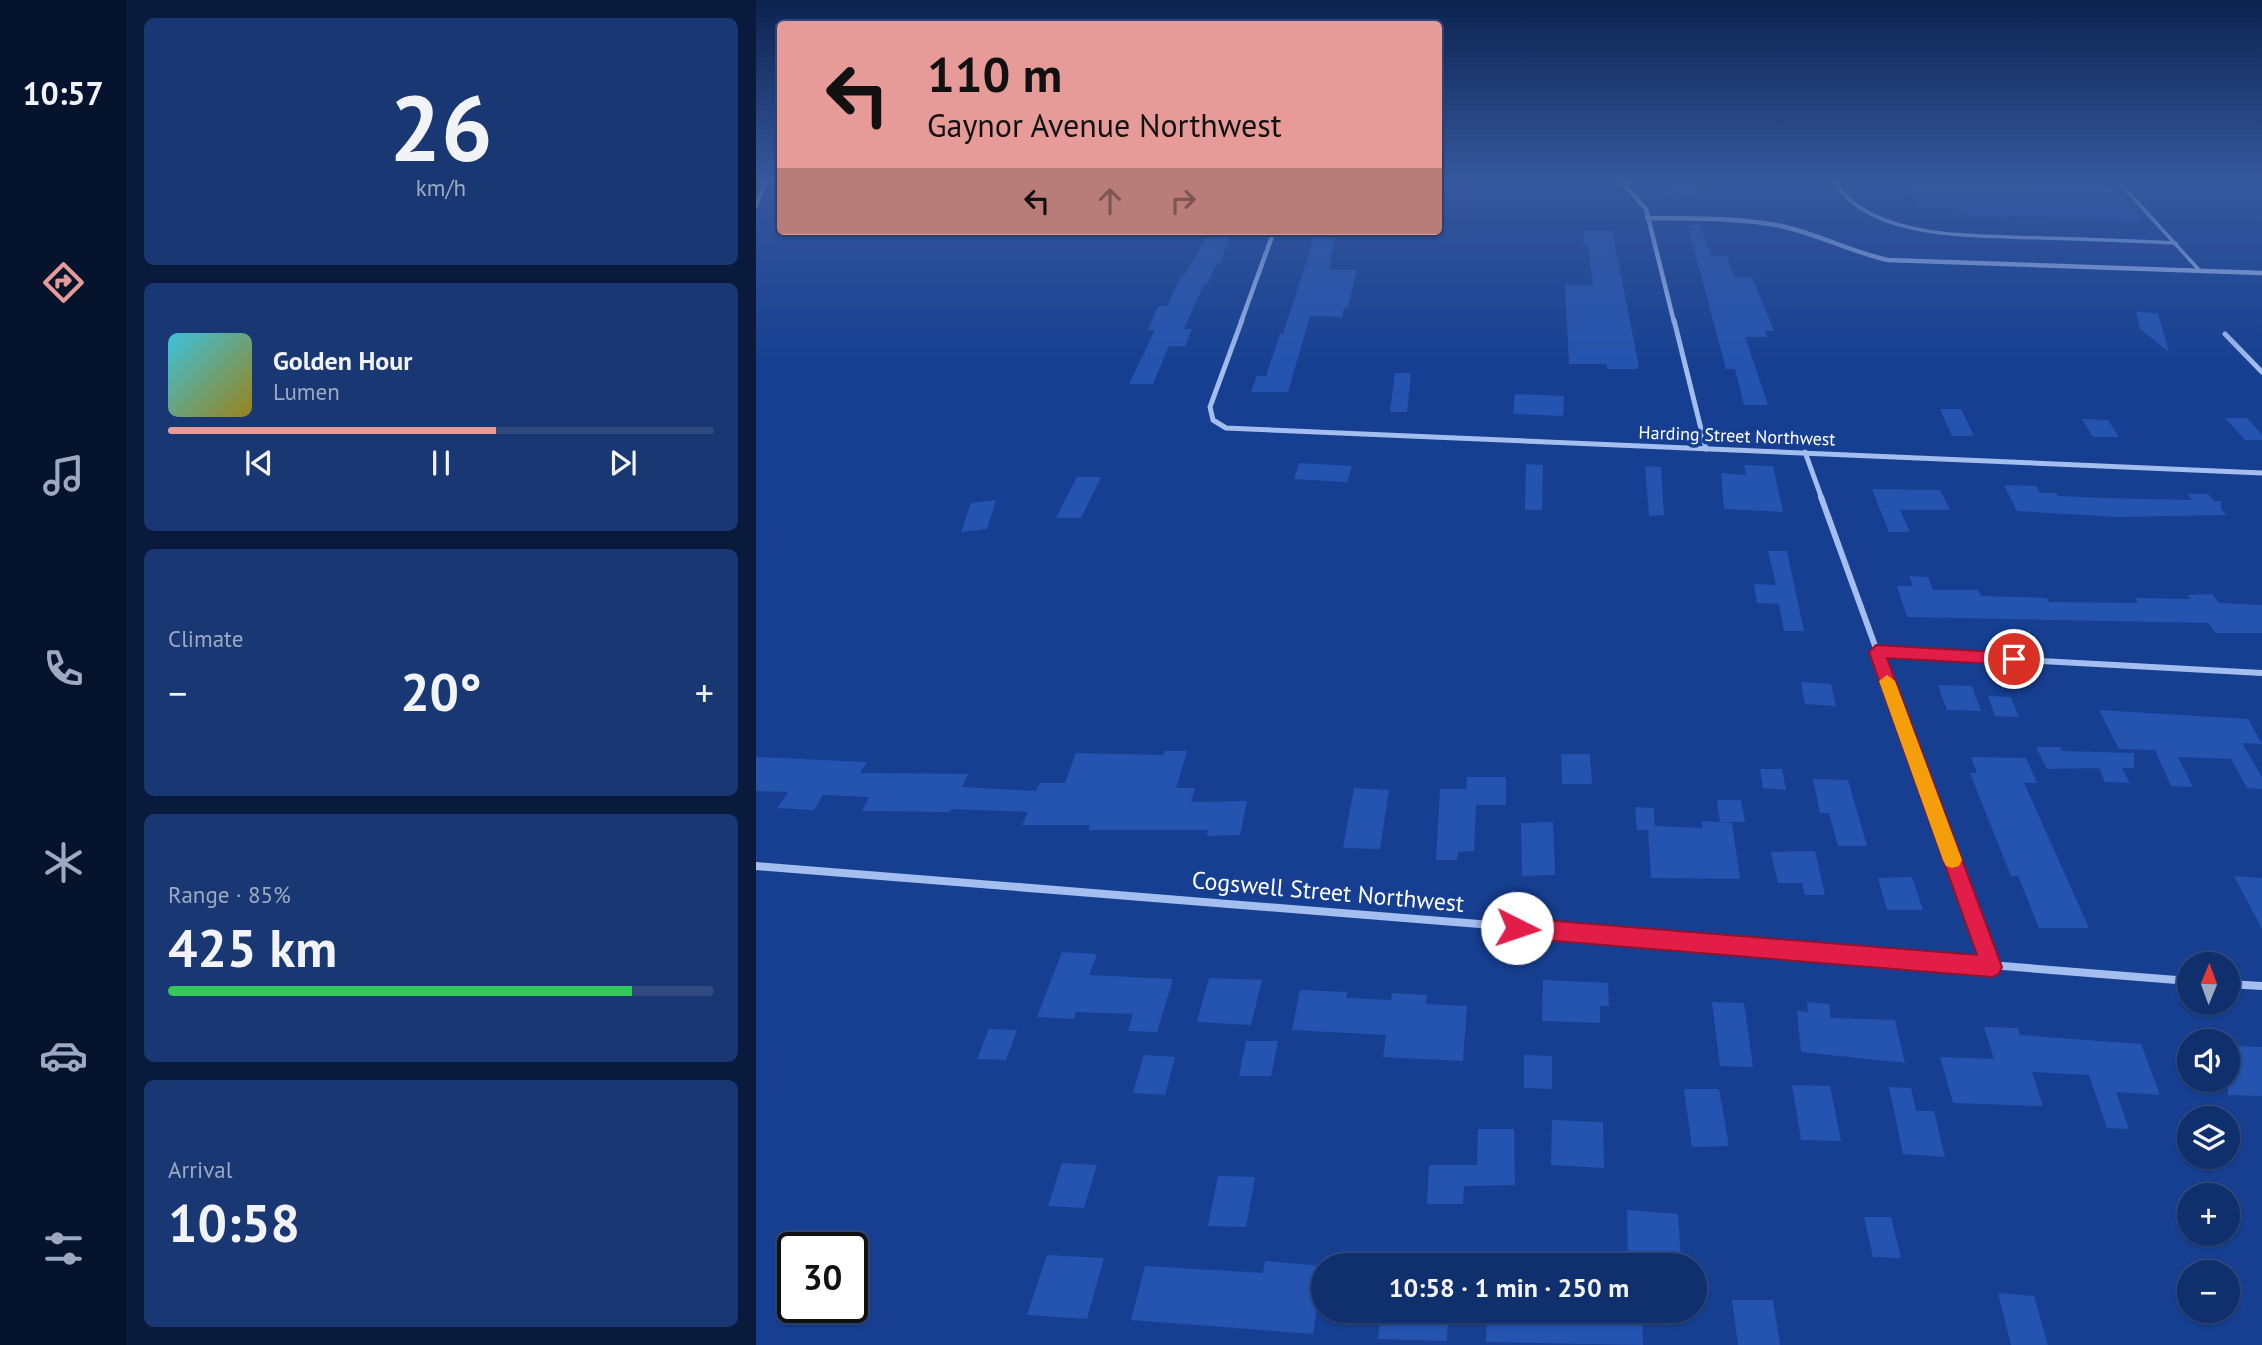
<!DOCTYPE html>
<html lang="en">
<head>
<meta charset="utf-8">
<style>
	body { margin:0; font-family:"PT Sans",sans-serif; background:#193772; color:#f1f3f6; height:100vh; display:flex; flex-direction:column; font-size:26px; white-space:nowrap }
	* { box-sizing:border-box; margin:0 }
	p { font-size:23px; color:#9ca9c2 }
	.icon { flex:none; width:38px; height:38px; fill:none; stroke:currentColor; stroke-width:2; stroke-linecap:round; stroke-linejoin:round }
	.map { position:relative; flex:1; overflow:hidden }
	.sheet { display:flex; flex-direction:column; gap:18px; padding:18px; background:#091a3c; width:630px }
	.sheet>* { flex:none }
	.top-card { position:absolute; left:21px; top:21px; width:665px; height:214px; border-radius:7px; box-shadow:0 2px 5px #0004,0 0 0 2px #304a80; background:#e69b98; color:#111; overflow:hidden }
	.needle { width:46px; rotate:1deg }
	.tools { position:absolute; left:1421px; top:952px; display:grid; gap:14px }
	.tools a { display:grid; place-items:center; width:63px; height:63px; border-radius:50%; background:#102f6d; box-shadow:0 2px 5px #0004,0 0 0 2px #304a80; font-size:35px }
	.speed { position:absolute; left:21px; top:1232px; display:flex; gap:14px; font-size:35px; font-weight:700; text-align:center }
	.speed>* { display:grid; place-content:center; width:91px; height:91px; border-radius:50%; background:#102f6d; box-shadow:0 2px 5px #0004,0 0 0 2px #304a80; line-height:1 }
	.speed .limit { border:4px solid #111; border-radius:10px; background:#fff; color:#111 }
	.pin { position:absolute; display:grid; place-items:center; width:60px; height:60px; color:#fff; margin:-30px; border:4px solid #fff; border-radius:50%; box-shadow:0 2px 7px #0007 }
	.me { position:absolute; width:77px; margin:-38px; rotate:94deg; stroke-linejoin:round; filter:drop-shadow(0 0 5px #0008) }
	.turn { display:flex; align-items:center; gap:24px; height:147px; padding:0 35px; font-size:32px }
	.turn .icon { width:91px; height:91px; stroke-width:2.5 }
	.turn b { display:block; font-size:49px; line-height:60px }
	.lanes { display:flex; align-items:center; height:66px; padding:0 35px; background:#0003; justify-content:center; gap:35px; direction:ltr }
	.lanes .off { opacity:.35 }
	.big { font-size:52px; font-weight:600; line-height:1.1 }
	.sheet .tile { flex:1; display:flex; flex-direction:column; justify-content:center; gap:10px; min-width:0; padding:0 24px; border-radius:10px; background:#193772 }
	.sheet .dial { align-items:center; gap:0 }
	.dial b { font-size:91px; line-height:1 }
	.song { display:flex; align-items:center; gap:21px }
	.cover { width:84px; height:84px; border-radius:10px; background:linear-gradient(135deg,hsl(190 70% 55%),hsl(50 70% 35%)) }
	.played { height:7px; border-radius:4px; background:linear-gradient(90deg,#e69b98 60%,#304a80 60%) }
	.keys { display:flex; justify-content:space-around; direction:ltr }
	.heat { display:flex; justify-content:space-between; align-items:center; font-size:38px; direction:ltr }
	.charge { height:10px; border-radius:5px; background:linear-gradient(90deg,#34c759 85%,#304a80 0) }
	.trip { position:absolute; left:555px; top:1253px; width:396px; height:70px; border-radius:35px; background:#102f6d; box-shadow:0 2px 5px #0004,0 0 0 2px #304a80; font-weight:600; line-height:70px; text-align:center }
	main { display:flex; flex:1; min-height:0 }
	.tab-bar { display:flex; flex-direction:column; width:126px; justify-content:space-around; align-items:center; background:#06132c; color:#9ca9c2 }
	.tab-bar .icon { width:49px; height:49px }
	.tab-bar .on { color:#e69b98 }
	.tab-bar b { font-size:32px; color:#f1f3f6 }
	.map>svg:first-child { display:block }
	.building { fill:#2454b0 }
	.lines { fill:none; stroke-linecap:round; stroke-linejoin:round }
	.service { stroke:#a4bef0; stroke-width:3.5 }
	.minor-far3 { stroke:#a4bef0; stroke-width:4.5 }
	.minor-far2 { stroke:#a4bef0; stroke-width:5 }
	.minor-far1 { stroke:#a4bef0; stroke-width:6 }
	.minor { stroke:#a4bef0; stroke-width:8 }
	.route { fill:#e11d48; stroke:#92132f; stroke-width:2 }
	.slow { fill:#f59e0b }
	.labels { text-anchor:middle; stroke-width:7; stroke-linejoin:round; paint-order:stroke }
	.far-street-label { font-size:18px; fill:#fff; stroke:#163f91 }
	.near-street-label { font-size:24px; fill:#fff; stroke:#163f91 }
</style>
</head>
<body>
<main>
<nav class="tab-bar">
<b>10:57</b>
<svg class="icon on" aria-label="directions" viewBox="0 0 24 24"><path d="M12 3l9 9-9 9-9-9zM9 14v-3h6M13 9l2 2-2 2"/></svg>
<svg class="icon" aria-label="music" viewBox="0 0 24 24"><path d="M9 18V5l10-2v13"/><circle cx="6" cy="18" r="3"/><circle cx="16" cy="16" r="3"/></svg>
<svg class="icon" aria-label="phone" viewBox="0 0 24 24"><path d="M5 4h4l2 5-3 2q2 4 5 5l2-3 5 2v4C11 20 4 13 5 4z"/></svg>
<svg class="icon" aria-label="climate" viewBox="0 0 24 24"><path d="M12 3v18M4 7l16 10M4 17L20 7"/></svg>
<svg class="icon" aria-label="car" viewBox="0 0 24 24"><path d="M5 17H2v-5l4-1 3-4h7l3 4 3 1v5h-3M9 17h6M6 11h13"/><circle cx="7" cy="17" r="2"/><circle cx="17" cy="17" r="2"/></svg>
<svg class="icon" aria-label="filters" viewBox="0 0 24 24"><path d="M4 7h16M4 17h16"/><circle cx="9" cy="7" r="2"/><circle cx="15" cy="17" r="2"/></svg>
</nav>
<section class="sheet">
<div class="tile dial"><b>26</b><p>km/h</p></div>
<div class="tile">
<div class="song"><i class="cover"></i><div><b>Golden Hour</b><p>Lumen</p></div></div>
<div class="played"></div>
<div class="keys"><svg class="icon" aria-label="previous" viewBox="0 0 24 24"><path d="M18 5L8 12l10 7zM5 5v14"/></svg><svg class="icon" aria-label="pause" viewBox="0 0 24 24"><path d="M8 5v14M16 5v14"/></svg><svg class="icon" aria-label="next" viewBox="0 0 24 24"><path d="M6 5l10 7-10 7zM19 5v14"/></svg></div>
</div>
<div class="tile"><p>Climate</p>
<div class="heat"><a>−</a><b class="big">20°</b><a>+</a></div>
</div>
<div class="tile"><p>Range · 85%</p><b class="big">425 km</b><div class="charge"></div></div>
<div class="tile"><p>Arrival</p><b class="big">10:58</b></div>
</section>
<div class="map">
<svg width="1506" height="1345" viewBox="0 0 1506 1345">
	<rect width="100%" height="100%" fill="#163f91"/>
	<g class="building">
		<polygon points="901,180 935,180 949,198 916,199"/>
		<polygon points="1148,180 1350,180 1386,220 1213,215 1210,209 1162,208"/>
		<polygon points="943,223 956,256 971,256 978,277 996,277 1018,331 1009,331 1011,337 989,337 1012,405 988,405 979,369 970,369 932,226"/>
		<polygon points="828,230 856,230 883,367 881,369 851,369 851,364 813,364 809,285 837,285 832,246 827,246"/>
		<polygon points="454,231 476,231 464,264 460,264 452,284 448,284 428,329 436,329 429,346 413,346 397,384 373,384 399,330 392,330 402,306 411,306 425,276 428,276"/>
		<polygon points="560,231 580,231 573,270 601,270 592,308 588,308 586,317 554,316 532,392 495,392 501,376 510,376 524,334 527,334"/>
		<polygon points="1380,311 1402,314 1413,352 1384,329"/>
		<polygon points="639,373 655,373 651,412 634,412"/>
		<polygon points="759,394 808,396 807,416 757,414"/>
		<polygon points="1184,409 1205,409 1218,436 1196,436"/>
		<polygon points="1469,418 1491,418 1506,435 1506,440 1489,440"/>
		<polygon points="1326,419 1352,420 1363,437 1337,437"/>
		<polygon points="543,463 596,466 591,482 538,479"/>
		<polygon points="770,464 787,465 786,510 769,510"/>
		<polygon points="988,465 1017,466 1027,512 968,509 965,473 990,475"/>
		<polygon points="889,466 905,467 908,515 893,516"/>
		<polygon points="321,477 345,477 325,518 300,518"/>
		<polygon points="1248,485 1280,486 1284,493 1300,493 1302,496 1350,498 1436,500 1431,494 1452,494 1458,501 1465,501 1465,508 1470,515 1362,517 1261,511"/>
		<polygon points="1116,489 1184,490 1194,510 1144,510 1154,532 1133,532"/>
		<polygon points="240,500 231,529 205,532 215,503"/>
		<polygon points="1012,551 1031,551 1048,631 1028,631 1023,604 1001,603 998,584 1020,585"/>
		<polygon points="1153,576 1172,577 1177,590 1222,590 1225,596 1291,598 1293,602 1382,603 1379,598 1435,599 1432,595 1456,594 1463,603 1506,605 1506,633 1460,633 1452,623 1151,617 1141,586 1157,586"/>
		<polygon points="1045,682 1075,684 1080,706 1049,704"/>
		<polygon points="1182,685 1216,686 1225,711 1191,710"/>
		<polygon points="1232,696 1255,697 1263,717 1239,716"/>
		<polygon points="1343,710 1492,719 1506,744 1486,743 1506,777 1506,789 1491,788 1475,759 1422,757 1437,787 1415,786 1399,750 1363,749"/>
		<polygon points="1280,747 1304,747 1306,751 1378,753 1378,768 1366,768 1374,783 1349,782 1343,768 1291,769"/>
		<polygon points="409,751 431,751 420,788 439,788 435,802 491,801 484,835 451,836 452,830 332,830 334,825 266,825 272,812 195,809 194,812 106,811 113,797 67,795 58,810 21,808 32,792 0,791 0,757 111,762 104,773 212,774 206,787 280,791 284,783 309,783 320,753 407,755"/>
		<polygon points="805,754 834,754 836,784 806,784"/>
		<polygon points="1215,757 1270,758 1281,783 1268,783 1333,928 1283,928 1262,876 1255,876 1219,786 1214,773 1221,773"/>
		<polygon points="1004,769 1026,769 1030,790 1007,788"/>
		<polygon points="711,777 750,777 750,805 720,805 718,851 702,852 701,860 680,860 684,789 710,789"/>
		<polygon points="1057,779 1092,780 1111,846 1082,846 1073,813 1064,813"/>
		<polygon points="598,788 633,790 624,849 587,848"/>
		<polygon points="961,800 985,800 989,822 964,822"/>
		<polygon points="879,807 898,808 899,826 946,828 946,821 976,823 984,879 895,878 892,830 881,830"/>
		<polygon points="797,822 799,875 766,876 765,823"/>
		<polygon points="1059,851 1069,895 1049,895 1046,883 1022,883 1015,852"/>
		<polygon points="1478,876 1506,878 1506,929"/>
		<polygon points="1156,877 1167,910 1131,910 1122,878"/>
		<polygon points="306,952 341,954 333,975 417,979 401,1032 372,1031 377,1014 320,1012 318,1019 281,1017"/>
		<polygon points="453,978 506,980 495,1025 441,1022"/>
		<polygon points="787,980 852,983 853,1006 844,1006 844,1023 786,1021"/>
		<polygon points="544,990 591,992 590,998 635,1000 636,993 671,995 670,1004 711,1006 707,1061 627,1057 630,1035 536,1030"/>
		<polygon points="956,1002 988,1003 997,1067 964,1066"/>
		<polygon points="1051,1002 1073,1004 1075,1018 1139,1020 1149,1063 1045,1052 1041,1011 1052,1012"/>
		<polygon points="1228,1027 1262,1028 1264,1035 1385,1044 1404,1095 1360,1092 1373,1129 1351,1128 1333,1075 1276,1072 1287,1106 1197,1103 1184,1057 1238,1059"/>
		<polygon points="233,1029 261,1030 250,1060 221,1059"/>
		<polygon points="490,1041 522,1041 515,1076 483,1076"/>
		<polygon points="1472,1046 1506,1047 1506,1096 1472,1095"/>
		<polygon points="388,1055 419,1057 409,1095 377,1093"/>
		<polygon points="768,1055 796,1056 796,1089 768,1088"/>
		<polygon points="1036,1085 1074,1086 1085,1141 1045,1140"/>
		<polygon points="1133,1087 1155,1088 1160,1111 1178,1111 1189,1157 1147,1154"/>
		<polygon points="928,1089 963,1089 973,1146 936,1147"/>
		<polygon points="796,1120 847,1122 848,1168 795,1165"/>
		<polygon points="722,1129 758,1129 759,1185 708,1186 707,1204 671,1204 673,1165 721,1165"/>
		<polygon points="306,1163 341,1165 328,1208 292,1206"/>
		<polygon points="462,1176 499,1177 490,1227 452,1226"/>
		<polygon points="871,1210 922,1214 925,1263 872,1259"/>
		<polygon points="1108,1217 1135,1217 1145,1258 1117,1257"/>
		<polygon points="291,1255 348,1258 331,1319 271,1315"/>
		<polygon points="509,1261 567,1266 557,1334 375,1320 389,1266 507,1273"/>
		<polygon points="1242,1293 1278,1296 1292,1345 1255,1345"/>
		<polygon points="976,1300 1017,1300 1024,1345 982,1345"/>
		<polygon points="625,1311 692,1311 691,1341 622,1339"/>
		<polygon points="731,1311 886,1311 887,1345 730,1342"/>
	</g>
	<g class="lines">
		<g class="service">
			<path d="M1077 180C1114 242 1224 235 1286 238 1331 239 1375 241 1420 243"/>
			<polyline points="1361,180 1444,271"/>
			<polyline points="1504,180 1506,182"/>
			<polyline points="865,182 877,180"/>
		</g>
		<g class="minor-far3">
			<polyline points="864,180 890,209 918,322"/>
			<polyline points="0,206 10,180"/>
			<path d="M891 218C935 219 981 217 1025 226 1062 234 1095 252 1132 260L1506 273"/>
			<polyline points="485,322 518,231"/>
		</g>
		<g class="minor-far2">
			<polyline points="486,320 454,407 457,420 470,428 1506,473"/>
			<polyline points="918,320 950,449"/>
			<polyline points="1469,334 1506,372"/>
			<polyline points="1049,452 1066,499"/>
		</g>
		<g class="minor-far1">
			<polyline points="1065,497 1146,720"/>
			<polyline points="1120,652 1506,673"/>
		</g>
		<g class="minor">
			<polyline points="1146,718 1236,967"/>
			<polyline points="0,866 1433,981"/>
			<polyline points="1472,984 1506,986"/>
		</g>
	</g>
	<linearGradient id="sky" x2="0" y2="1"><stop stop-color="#0c2350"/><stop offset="0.49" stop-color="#36589d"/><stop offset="1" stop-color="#36589d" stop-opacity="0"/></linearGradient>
	<rect width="1506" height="369" fill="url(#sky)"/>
	<polygon class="route" points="1120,645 1258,653 1266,659 1258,665 1131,658 1246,967 1243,974 1236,977 761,938 754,935 751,928 754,921 761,918 1221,955 1113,652"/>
	<polygon class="slow" points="1131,675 1139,681 1206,860 1203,866 1196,868 1190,866 1187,860 1123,681"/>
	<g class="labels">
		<g class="far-street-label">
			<text transform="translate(981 436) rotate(2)" y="6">Harding Street Northwest</text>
		</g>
		<g class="near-street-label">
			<text transform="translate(572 892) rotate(5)" y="8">Cogswell Street Northwest</text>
		</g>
	</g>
</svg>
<div class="tools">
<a><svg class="needle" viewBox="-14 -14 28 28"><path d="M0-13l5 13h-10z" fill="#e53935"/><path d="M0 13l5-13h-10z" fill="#9ca9c2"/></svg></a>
<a><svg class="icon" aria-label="sound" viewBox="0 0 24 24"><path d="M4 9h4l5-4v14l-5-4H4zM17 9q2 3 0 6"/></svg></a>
<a><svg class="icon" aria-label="layers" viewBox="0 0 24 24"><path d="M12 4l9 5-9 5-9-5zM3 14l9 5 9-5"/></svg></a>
<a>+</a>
<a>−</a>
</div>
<div class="speed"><div class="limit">30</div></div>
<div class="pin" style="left:1258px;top:659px;background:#d93025"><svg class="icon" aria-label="arrive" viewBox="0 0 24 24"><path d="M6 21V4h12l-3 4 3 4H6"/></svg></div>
<svg class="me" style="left:761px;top:928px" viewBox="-20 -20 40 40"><circle r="19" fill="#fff"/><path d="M0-13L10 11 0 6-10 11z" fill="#e11d48"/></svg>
<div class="trip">10:58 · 1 min · 250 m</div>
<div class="top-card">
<div class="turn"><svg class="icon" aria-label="left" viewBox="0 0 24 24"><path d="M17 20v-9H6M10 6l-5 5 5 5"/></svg><div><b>110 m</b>Gaynor Avenue Northwest</div></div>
<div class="lanes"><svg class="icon" aria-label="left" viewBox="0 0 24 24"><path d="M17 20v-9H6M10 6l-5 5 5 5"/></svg><svg class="icon off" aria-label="ahead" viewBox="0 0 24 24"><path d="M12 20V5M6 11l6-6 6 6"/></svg><svg class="icon off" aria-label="right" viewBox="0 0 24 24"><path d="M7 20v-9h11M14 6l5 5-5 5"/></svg></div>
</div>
</div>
</main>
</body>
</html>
